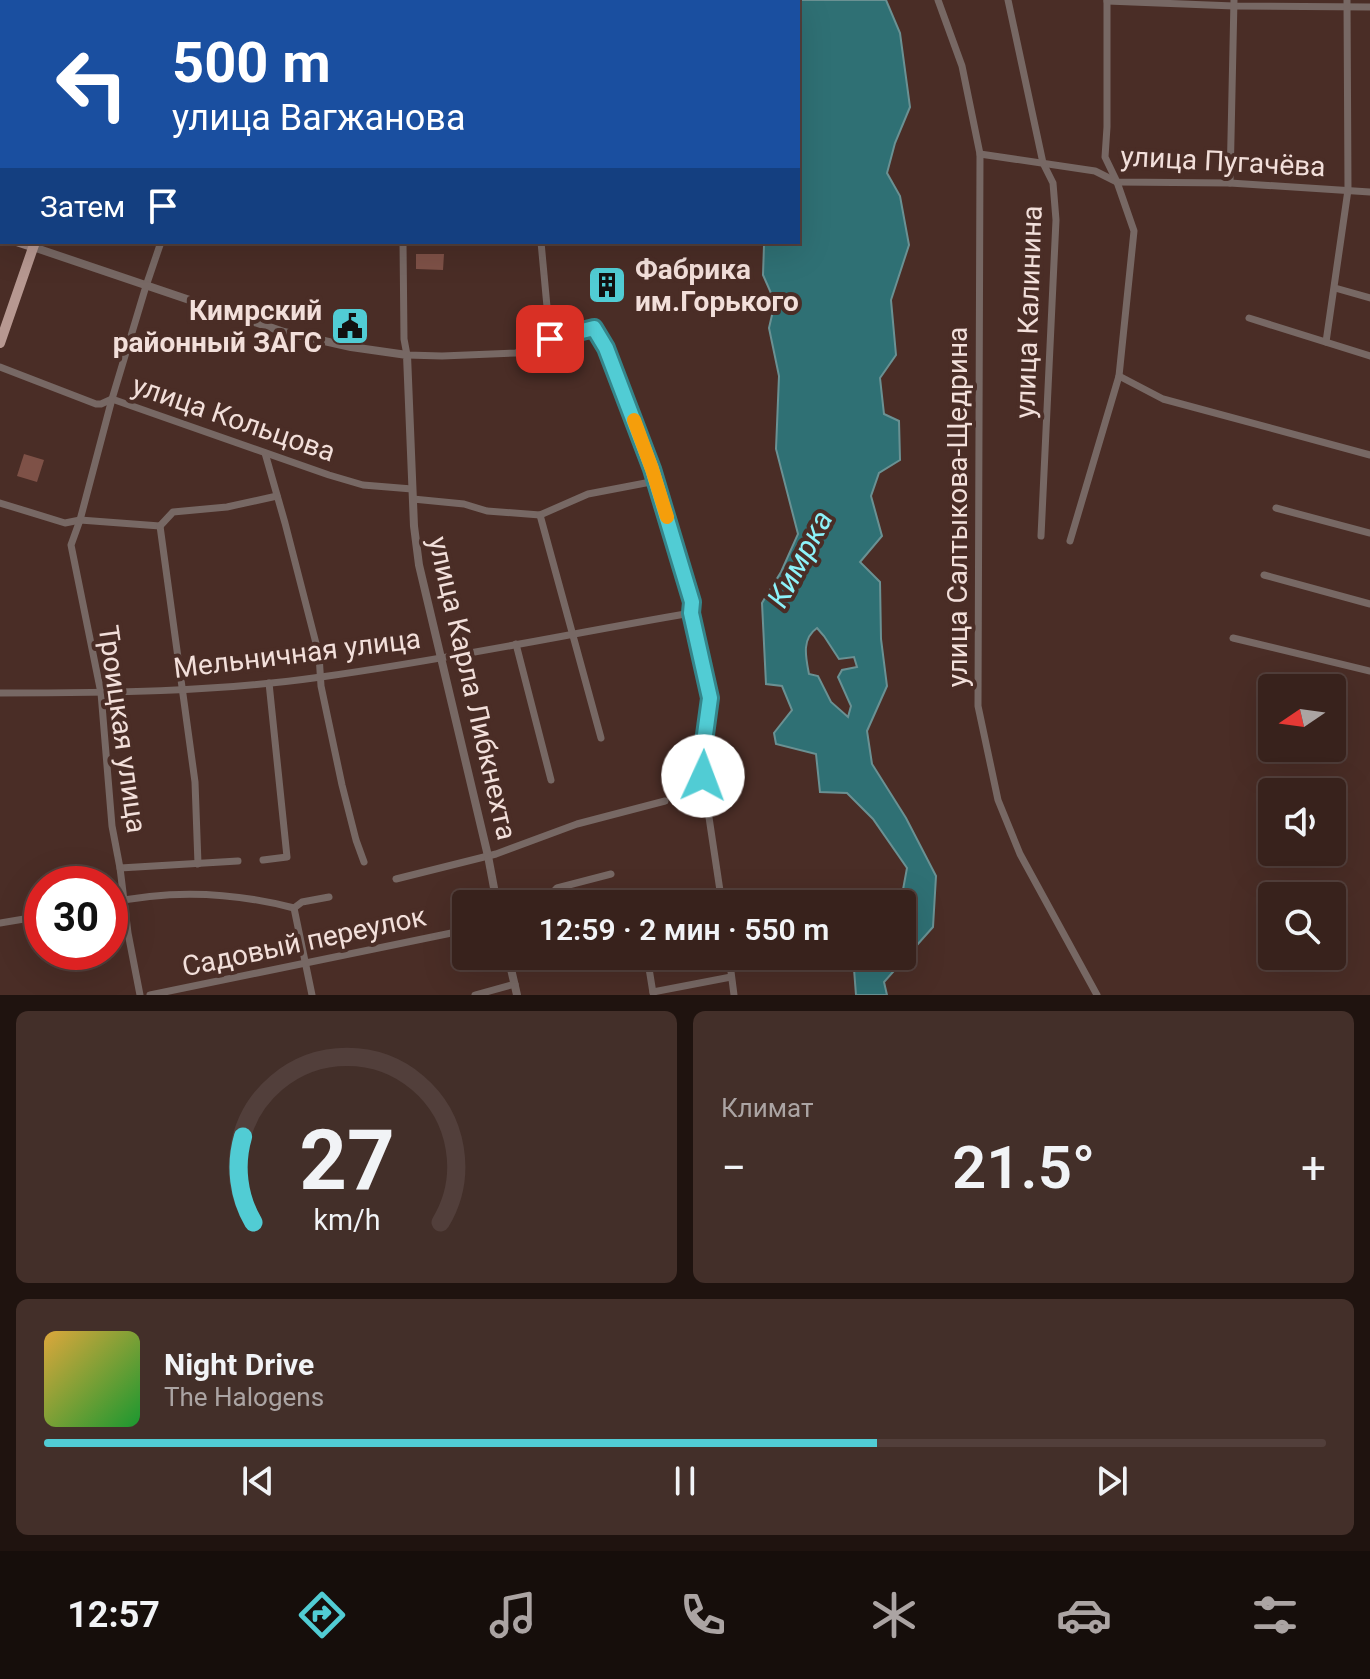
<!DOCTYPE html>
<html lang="ru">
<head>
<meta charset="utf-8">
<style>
	body { margin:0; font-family:Roboto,sans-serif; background:#432f29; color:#f1f3f6; height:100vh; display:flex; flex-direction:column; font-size:30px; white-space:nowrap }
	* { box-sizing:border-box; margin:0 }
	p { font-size:26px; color:#aba4a3 }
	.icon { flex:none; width:44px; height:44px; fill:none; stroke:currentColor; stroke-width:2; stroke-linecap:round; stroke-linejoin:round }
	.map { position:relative; height:995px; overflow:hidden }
	.panel { display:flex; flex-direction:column; gap:16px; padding:16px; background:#1f130f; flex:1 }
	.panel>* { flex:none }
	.hud { position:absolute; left:0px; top:0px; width:800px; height:244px; box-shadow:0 8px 32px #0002,0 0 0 2px #523f3b; background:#1a4fa0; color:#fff; overflow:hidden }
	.needle { width:52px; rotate:257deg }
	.fabs { position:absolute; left:1258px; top:674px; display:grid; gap:16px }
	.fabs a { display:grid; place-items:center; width:88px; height:88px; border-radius:8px; background:#38221c; box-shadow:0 8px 32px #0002,0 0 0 2px #523f3b; font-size:40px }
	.speed { position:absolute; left:24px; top:866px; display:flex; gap:16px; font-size:40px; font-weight:700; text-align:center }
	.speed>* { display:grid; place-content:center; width:104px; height:104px; border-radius:50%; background:#38221c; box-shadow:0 8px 32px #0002,0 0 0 2px #523f3b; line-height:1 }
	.speed .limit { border:12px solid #d22; background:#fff; color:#111 }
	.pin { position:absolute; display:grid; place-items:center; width:68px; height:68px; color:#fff; margin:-34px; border-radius:16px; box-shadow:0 4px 12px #0006 }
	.me { position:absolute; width:88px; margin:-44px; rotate:2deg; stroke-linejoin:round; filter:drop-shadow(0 0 6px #0008) }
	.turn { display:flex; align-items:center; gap:28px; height:168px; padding:0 40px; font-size:36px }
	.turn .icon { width:104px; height:104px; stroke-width:2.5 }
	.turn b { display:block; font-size:56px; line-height:68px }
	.then { display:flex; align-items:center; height:76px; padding:0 40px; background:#0003; gap:16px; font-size:30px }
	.big { font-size:60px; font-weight:600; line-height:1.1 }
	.panel .tile { flex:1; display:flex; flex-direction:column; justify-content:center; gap:12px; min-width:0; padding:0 28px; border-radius:12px; background:#432f29 }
	.panel .dial { align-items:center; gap:0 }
	.dial svg { height:208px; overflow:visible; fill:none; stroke:#523f3b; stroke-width:7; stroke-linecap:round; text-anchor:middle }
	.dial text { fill:#f1f3f6; stroke:none }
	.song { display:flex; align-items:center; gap:24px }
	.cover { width:96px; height:96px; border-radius:12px; background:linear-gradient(135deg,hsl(40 70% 55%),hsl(130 70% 35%)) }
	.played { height:8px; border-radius:4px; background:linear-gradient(90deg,#51ccd4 65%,#523f3b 65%) }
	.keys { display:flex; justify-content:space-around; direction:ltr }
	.heat { display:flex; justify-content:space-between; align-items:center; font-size:44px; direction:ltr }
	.panel .tiles { flex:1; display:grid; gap:16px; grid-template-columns:1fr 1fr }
	.tile:last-child { grid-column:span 2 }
	.trip { position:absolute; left:452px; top:890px; width:464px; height:80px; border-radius:8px; background:#38221c; box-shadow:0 8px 32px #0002,0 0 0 2px #523f3b; font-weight:600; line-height:80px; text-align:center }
	.dock { display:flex; height:128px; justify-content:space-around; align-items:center; background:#160e0b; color:#aba4a3 }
	.dock .icon { width:56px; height:56px }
	.dock .selected { color:#51ccd4 }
	.dock b { font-size:36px; color:#f1f3f6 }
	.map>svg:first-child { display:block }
	.green { fill:#7e5147 }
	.water { fill:#2f7074; stroke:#6a9193; stroke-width:2; fill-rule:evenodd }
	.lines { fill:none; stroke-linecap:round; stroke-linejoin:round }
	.stream { stroke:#6a9193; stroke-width:2 }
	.minor { stroke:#776864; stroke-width:7 }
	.tertiary { stroke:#776864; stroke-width:8 }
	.secondary { stroke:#9b837e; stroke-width:9 }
	.primary { stroke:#b79891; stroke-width:10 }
	.route-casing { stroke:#35858a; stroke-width:20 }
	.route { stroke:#51ccd4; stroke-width:14 }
	.slow { stroke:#f59e0b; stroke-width:14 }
	.labels { text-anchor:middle; stroke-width:8; stroke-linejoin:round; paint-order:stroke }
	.street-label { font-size:28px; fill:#f2dfda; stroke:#4a2d26 }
	.poi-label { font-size:28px; font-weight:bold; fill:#f2dfda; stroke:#4a2d26; text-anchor:start }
	.water-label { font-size:30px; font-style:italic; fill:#8cf2f9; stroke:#4a2d26 }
</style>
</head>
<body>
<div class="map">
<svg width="1370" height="995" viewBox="0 0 1370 995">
	<rect width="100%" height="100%" fill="#4a2d26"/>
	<g class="green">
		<polygon points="416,254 444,254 443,270 416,269"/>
		<polygon points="24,454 44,460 37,482 17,476"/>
	</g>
	<path class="water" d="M707 0H886L900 33 910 107 895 143 887 173 900 196 909 245 891 300 896 355 880 378 884 414 899 421 900 460 879 473 871 496 882 536 860 562 880 582 881 639 887 686 867 731 872 764 906 818 936 876 933 927 884 982 887 995H856L853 956H902V904H893L902 895 907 868 873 819 847 793 820 792 816 754 776 744 774 733 792 710 782 686 766 684 762 603 781 572 798 534 776 449 779 376 769 328 775 302 763 275 764 245 761 242H798V2H708ZM817 628 824 636 839 659 854 657 857 667 842 670 838 677 851 706 848 717 831 702 818 676 809 674C806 658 801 639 817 628Z"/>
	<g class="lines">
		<polyline class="stream" points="158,0 160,2"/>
		<g class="minor">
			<polyline points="406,0 406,2"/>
			<polyline points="515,0 516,2"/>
			<polyline points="612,0 613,2"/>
			<polyline points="938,0 962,66 980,154 978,706 998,800 1020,854 1097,995"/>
			<polyline points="1008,0 1043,163 1053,183 1056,220 1041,536"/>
			<polyline points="1107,1 1234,6 1370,7"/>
			<polyline points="236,2 237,0"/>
			<polyline points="0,103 2,104"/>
			<polyline points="980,154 1095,171 1117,182 1230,183 1370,192"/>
			<polyline points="1230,183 1234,0"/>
			<polyline points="403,242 404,339 407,355 442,356 516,353 550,339 594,328 606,348 652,469 692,602 691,613 710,698 701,764 722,904"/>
			<polyline points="541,242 550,339"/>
			<polyline points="1335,288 1370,298"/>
			<polyline points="1249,318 1370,356"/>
			<polyline points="1326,342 1348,190 1347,0"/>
			<polyline points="0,367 96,404 101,404 112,399 329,475 363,485 412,489"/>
			<polyline points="1119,376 1163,399 1370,455"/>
			<polyline points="265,453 285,523 319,655 321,686 342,785 356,840 364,862"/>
			<polyline points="413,499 464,504 487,511 540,515 588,494 656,481"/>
			<polyline points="0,503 65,523 80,520 160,526"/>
			<polyline points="1276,508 1370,533"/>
			<polyline points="540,515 601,738"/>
			<polyline points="160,526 195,782 198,864"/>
			<polyline points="160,526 173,512 227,507 277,496"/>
			<polyline points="1070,541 1119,376 1134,231 1117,182 1105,157 1107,127 1107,0"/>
			<polyline points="1264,575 1370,604"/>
			<polyline points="1233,638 1370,671"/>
			<polyline points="516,644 551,780"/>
			<path d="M0 693C107 693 215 692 321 677 445 660 568 634 691 613"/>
			<polyline points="263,860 287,857 269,683"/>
			<polyline points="120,868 238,861"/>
			<polyline points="396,879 496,854 577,824 665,801"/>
			<path d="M110 903C173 889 232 892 294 908L302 902 329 897"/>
			<polyline points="536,904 544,902 557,888 611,874"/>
			<polyline points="294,908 312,995"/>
			<polyline points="0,923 42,916"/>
			<polyline points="647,956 653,993"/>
			<polyline points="729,956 734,995"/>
			<polyline points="509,960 545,956"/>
			<polyline points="653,992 731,977"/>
			<polyline points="140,995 128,933 120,868 112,826 101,693 71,545 80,520 112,399 146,286 161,242"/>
			<polyline points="150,995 466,930"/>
			<polyline points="475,995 515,984"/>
		</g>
		<g class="tertiary">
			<polyline points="33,247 284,332 351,347 407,355 414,526 419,565 488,856 497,904"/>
			<polyline points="508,956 517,995"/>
		</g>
		<g class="secondary">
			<polyline points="0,236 2,237"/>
			<polyline points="18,242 33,247"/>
		</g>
		<g class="primary">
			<polyline points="118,2 119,0"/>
			<polyline points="0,343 35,242"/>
		</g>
	</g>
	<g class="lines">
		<g class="route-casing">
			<polyline id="route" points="550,339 594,328 606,348 652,469 692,602 691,613 710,698 701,764 703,776"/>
		</g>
		<use href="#route" class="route"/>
		<polyline class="slow" points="634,420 652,469 667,517"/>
	</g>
	<defs>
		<g id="building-square" transform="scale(2)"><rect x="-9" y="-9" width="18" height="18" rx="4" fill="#51ccd4" stroke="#4a2d26"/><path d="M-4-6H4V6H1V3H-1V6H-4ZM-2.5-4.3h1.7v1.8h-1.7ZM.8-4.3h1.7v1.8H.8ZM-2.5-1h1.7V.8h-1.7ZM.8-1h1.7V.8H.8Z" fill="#111"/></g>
		<g id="civic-square" transform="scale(2)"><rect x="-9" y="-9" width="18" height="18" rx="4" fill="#51ccd4" stroke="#4a2d26"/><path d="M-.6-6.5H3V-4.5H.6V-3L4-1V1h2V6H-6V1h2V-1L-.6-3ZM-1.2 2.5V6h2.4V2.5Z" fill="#111"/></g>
	</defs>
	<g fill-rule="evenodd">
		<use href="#building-square" x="607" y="285"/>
		<use href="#civic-square" x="350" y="326"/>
	</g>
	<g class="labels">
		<g class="street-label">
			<text transform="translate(1223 161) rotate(3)" y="10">улица Пугачёва</text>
			<text transform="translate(1028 312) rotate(-88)" y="10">улица Калинина</text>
			<text transform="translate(234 418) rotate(19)" y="10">улица Кольцова</text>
			<text transform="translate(957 507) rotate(-90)" y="10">улица Салтыкова-Щедрина</text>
			<text transform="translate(297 653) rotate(-7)" y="10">Мельничная улица</text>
			<text transform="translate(473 688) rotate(77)" y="10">улица Карла Либкнехта</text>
			<text transform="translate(123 729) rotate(82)" y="10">Троицкая улица</text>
			<text transform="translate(304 941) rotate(-12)" y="10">Садовый переулок</text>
		</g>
		<g class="poi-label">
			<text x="635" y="279">Фабрика<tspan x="635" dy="32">им.Горького</tspan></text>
			<text x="322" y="320" text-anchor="end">Кимрский<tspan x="322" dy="32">районный ЗАГС</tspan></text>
		</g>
		<g class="water-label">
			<text transform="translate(800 559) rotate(-62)" y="10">Кимрка</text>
		</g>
	</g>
</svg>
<div class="fabs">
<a><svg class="needle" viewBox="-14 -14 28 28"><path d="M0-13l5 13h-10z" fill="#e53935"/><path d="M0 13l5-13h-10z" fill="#aba4a3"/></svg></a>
<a><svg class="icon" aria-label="sound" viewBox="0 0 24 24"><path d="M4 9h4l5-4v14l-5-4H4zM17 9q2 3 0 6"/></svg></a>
<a><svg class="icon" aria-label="search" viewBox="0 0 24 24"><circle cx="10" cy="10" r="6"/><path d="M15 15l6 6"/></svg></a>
</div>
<div class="speed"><div class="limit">30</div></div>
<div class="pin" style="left:550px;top:339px;background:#d93025"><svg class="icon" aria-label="arrive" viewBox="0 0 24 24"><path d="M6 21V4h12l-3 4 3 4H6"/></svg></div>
<svg class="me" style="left:703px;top:776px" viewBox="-20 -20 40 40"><circle r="19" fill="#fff"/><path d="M0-13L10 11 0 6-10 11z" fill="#51ccd4"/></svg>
<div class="trip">12:59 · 2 мин · 550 m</div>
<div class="hud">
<div class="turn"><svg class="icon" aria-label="left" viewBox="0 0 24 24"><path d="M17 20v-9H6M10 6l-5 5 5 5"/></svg><div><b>500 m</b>улица Вагжанова</div></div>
<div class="then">Затем<svg class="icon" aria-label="arrive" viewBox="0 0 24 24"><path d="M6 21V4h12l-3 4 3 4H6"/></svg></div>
</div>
</div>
<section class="panel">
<div class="tiles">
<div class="tile dial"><svg viewBox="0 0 100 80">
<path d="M14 69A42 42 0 1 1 86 69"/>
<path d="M14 69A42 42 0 0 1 10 36" stroke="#51ccd4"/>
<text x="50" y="56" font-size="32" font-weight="700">27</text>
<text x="50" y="72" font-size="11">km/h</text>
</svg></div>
<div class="tile"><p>Климат</p>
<div class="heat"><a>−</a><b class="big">21.5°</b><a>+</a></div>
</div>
<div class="tile">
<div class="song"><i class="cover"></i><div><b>Night Drive</b><p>The Halogens</p></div></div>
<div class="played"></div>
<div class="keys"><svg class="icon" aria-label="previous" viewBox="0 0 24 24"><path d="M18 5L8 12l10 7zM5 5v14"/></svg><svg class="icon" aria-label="pause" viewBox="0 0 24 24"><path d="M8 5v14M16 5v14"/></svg><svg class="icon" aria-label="next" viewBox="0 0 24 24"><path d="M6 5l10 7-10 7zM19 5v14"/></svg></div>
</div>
</div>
</section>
<nav class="dock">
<b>12:57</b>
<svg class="icon selected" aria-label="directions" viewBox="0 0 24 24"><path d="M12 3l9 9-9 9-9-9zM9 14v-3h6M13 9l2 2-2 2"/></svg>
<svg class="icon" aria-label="music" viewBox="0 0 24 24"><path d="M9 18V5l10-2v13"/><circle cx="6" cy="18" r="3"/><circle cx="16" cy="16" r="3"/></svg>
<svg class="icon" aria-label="phone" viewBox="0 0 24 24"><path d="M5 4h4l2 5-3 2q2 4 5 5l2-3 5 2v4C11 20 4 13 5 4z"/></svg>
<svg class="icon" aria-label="climate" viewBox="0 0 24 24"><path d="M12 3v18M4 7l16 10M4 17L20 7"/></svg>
<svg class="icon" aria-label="car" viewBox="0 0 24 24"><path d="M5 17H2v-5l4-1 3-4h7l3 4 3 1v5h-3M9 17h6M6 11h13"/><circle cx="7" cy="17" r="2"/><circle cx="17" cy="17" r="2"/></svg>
<svg class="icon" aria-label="filters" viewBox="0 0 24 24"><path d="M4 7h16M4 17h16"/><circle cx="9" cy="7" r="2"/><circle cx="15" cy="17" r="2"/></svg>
</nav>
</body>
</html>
